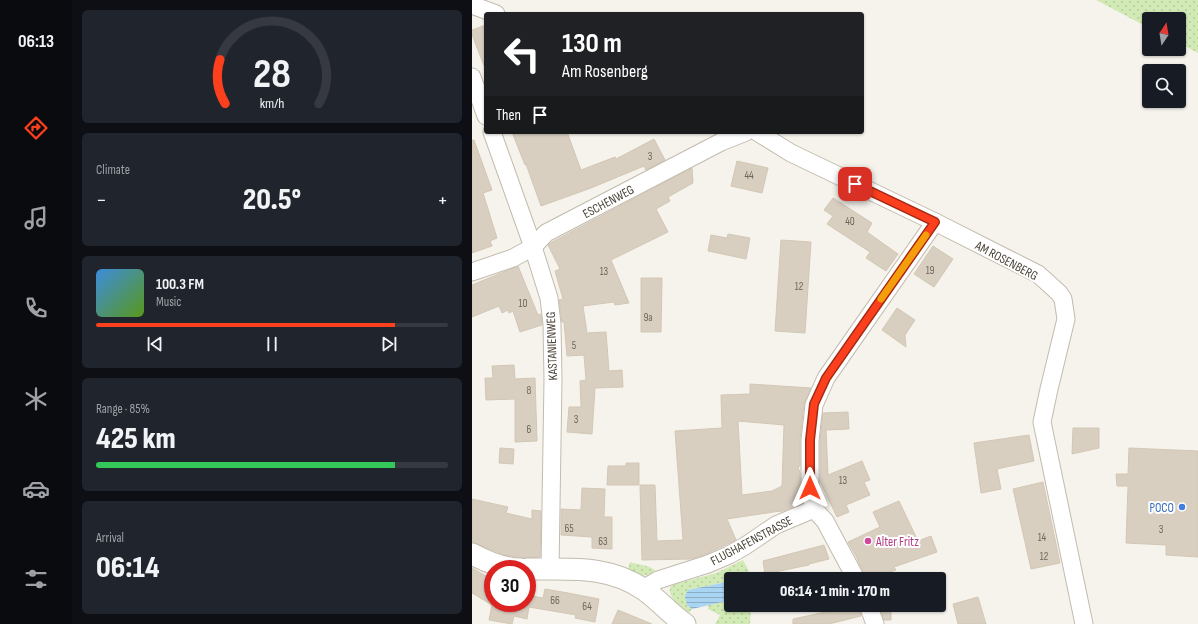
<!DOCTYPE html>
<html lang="en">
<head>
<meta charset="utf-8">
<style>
	body { margin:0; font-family:"Sofia Sans Condensed",sans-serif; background:#20242c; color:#f1f3f6; height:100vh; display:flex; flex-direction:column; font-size:15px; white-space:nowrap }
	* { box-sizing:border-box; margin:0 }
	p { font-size:13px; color:#9ea1a6 }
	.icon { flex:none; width:22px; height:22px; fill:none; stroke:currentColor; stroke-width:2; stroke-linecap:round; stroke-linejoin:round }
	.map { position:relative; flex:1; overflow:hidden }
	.details { display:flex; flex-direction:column; gap:10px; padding:10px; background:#0d0f14; width:400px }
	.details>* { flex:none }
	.top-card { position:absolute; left:12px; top:12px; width:380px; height:122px; border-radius:4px; box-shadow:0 1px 3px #0004; background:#202124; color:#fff; overflow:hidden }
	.needle { width:26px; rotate:12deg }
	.controls { position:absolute; left:670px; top:12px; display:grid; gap:8px }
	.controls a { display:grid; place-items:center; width:44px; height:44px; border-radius:4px; background:#171b24; box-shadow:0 1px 3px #0004; font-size:20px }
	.speed { position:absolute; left:12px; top:560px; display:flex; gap:8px; font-size:20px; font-weight:700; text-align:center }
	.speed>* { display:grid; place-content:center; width:52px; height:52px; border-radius:50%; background:#171b24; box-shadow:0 1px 3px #0004; line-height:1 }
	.speed .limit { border:6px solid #d22; background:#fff; color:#111 }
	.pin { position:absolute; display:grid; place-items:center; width:34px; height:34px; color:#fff; margin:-17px; border-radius:8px; box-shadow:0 2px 6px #0006 }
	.me { position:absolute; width:44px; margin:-22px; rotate:0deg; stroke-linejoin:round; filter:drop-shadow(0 0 3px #0008) }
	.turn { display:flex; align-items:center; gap:14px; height:84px; padding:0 12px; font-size:18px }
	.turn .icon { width:52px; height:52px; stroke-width:2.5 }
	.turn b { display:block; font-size:28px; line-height:34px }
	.then { display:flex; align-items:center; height:38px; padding:0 12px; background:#0003; gap:8px; font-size:15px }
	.big { font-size:30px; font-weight:800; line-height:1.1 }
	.details .tile { flex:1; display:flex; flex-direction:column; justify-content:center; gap:6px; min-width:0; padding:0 14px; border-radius:6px; background:#20242c }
	.details .dial { align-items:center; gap:0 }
	.dial svg { height:104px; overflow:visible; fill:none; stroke:#363941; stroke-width:7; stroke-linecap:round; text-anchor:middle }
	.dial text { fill:#f1f3f6; stroke:none }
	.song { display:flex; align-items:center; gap:12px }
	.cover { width:48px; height:48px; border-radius:6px; background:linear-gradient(135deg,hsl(210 70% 55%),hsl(90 70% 35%)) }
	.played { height:4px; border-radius:2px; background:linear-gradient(90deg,#fc3f1d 85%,#363941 85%) }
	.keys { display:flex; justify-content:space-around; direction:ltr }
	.heat { display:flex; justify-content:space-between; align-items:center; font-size:22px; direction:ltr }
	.charge { height:6px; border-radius:3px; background:linear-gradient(90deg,#34c759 85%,#363941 0) }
	.trip { position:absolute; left:252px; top:572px; width:222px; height:40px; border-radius:4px; background:#171b24; box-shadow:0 1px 3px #0004; font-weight:800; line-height:40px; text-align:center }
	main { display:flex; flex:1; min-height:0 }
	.tabs { display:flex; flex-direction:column; width:72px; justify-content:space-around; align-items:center; background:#090b0e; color:#9ea1a6 }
	.tabs .icon { width:28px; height:28px }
	.tabs .current { color:#fc3f1d }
	.tabs b { font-size:18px; color:#f1f3f6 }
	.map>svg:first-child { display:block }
	.grass { fill:url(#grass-dots) }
	.water { fill:url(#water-rules) }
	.building { fill:#d8cfc1; stroke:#d3c7b4; fill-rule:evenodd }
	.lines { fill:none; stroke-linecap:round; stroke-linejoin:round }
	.minor-casing { stroke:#c2bbae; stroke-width:19 }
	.tertiary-casing { stroke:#c2bbae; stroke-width:23 }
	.minor { stroke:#fff; stroke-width:17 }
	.tertiary { stroke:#fff; stroke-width:21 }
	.route-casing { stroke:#a42913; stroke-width:10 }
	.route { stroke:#fc3f1d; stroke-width:7 }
	.slow { stroke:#f59e0b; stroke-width:7 }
	.shop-dot { fill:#3f7fe0; stroke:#fff; stroke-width:1.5 }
	.hotel-dot { fill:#d1479c; stroke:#fff; stroke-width:1.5 }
	.labels { text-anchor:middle; stroke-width:4; stroke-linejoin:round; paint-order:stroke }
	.number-label { font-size:11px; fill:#6e675b }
	.street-label { font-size:13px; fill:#4b4439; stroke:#fff }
	.shop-label { font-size:13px; fill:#366cbe; stroke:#fff; text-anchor:end }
	.hotel-label { font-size:13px; fill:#b23c85; stroke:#fff; text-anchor:start }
</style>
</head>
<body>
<main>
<nav class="tabs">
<b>06:13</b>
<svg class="icon current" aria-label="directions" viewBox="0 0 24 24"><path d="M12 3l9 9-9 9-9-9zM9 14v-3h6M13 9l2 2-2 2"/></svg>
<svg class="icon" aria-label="music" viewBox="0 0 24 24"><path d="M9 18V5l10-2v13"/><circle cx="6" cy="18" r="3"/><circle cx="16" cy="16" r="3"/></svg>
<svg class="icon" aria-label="phone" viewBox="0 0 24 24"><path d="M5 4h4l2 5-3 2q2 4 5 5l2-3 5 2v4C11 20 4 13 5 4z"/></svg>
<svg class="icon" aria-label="climate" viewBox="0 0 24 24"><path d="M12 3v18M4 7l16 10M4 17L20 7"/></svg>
<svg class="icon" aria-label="car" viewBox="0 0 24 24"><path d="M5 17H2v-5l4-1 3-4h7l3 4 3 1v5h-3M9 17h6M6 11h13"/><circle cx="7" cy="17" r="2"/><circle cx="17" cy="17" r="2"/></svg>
<svg class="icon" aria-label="filters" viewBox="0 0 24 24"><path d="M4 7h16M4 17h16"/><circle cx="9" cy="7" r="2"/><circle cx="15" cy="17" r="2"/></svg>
</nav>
<section class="details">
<div class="tile dial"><svg viewBox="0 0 100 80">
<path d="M14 69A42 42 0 1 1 86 69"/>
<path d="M14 69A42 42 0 0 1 10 35" stroke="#fc3f1d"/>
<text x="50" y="56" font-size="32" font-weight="700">28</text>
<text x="50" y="72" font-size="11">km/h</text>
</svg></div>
<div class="tile"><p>Climate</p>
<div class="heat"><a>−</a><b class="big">20.5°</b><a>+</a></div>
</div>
<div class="tile">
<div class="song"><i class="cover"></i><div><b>100.3 FM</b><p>Music</p></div></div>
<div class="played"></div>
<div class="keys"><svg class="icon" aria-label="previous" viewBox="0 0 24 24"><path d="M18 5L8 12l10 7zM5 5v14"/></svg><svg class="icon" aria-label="pause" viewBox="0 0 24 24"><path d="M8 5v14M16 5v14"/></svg><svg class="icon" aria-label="next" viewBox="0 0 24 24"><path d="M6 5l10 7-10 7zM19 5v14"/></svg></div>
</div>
<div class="tile"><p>Range · 85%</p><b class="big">425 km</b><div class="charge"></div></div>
<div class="tile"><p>Arrival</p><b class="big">06:14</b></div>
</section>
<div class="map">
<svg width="726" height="624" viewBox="0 0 726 624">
	<defs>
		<pattern id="grass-dots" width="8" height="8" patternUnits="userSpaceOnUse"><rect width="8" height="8" fill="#d2eab5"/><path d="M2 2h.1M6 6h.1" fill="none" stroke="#b6ca9c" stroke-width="1.8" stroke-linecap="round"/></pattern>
		<pattern id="water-rules" width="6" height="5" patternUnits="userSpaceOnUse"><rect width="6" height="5" fill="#a9d4f2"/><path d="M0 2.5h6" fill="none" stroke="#8caec5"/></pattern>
	</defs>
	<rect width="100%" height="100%" fill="#f6f3ec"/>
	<g class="grass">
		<polygon points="624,0 726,0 726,53 707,43 707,19 677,19 677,28"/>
		<path d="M271 560 278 573 279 579H259V581L216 590 215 605 220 609 217 613C209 606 196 599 198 587L204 584 244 573Z"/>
		<path d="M158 562C166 565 180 565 184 572 171 576 168 578 155 572Z"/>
		<polygon points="259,600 259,605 279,605 278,624 243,624 248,615 236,609 236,605"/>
	</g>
	<polygon class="water" points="259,581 259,600 220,609 215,605 213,596 216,590"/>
	<g class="building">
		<polygon points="14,25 14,68 13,68 0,35 0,30"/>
		<polygon points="40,132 95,132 109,170 143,157 144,159 182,139 193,160 174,170 172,166 119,188 69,206 54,164 53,165"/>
		<polygon points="0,140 2,140 20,190 11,193 25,238 18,241 20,246 0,253"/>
		<polygon points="265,161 296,168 290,193 259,186"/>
		<polygon points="220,168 221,183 196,197 198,201 184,209 196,232 139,260 157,303 143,305 142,302 111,306 115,333 134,332 137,371 150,370 151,387 123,388 120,434 95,432 97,407 109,407 108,381 114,380 112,355 95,356 92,322 90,322 87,300 91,299 83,271 88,269 76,245 80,242"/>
		<polygon points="361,198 400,223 395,232 426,254 414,271 394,258 398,252 355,224 361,216 352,210"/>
		<polygon points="256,234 278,238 274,259 236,251 239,235 255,238"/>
		<polygon points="309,240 339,242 333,333 303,331"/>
		<polygon points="461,246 481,259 462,287 442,274"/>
		<polygon points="46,266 66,315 69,314 70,325 48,332 41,311 37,313 36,310 30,313 27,306 0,317 0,285"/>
		<polygon points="169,278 190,278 189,332 169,332"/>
		<polygon points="425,308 443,320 433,335 434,347 410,330"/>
		<polygon points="42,365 43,379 63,378 65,441 43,442 43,399 14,400 13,378 21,378 20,366"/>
		<path d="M278 384 339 388 332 404 328 439V466L326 467 328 473V488L331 503 308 512V511L255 519 264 540 232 555 218 559 170 560 168 485H183L185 541 211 540 203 431 250 428 249 395 278 394ZM266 421 312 425 310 486 300 491 270 495Z"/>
		<polygon points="376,412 377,429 354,430 356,475 390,461 398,480 392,482 398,495 374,505 377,512 365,517 348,481 348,441 351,413"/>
		<polygon points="601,428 627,428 627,448 600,454"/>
		<polygon points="557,435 562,461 525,469 529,489 509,493 502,443"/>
		<polygon points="28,448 42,449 41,464 27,463"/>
		<polygon points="657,448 726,451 726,557 694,555 694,545 654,543 656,486 645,486 644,474 656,474"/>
		<polygon points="154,463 167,463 167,485 135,485 136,466 154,466"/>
		<polygon points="571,482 588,563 559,569 541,489"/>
		<polygon points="110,488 133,489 132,517 140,517 140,549 120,548 120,537 89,535 89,509 109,510"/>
		<polygon points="0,499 36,507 34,513 60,519 60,510 69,511 68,557 52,558 38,556 28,553 0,542"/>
		<polygon points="427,501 446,541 459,536 465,552 422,567 424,570 399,579 394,579 384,556 376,542 408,527 401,512"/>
		<polygon points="352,545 357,559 337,564 337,565 293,574 291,561"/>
		<polygon points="0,568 21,580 21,603 55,603 55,595 71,598 73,589 96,593 127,599 123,622 103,618 104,615 57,607 55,619 42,616 40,624 17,620 20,605 0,593"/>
		<polygon points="506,597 514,624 486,624 481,604"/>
		<polygon points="384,605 386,605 389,616 357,624 321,624 321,619 367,609 367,610"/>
		<polygon points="407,605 419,606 419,620 412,620"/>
		<polygon points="146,610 180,624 140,624"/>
	</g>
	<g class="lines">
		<g class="minor-casing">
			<g id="minor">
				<polyline points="0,5 24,14"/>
				<polyline points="0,77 14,116"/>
				<polyline points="20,132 61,247 77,298 80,324 81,380 78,569"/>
				<polyline points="285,132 319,153 463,222 566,274 587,293 591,299 594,319 577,389 570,422 612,624"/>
				<polyline points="0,272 41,258 61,247 74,233 249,142 274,132"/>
				<polyline points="384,579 353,521 342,509 338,488 338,440 342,405 354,378 463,222"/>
				<polyline points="171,589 186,580 236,564 257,555 273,546 304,525 342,509"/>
				<polyline points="396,605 403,624"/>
			</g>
		</g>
		<g class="tertiary-casing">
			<g id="tertiary">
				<path d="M0 554C15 562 32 569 49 569"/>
				<path d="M55 569C96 570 134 564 171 589 186 599 198 614 213 624"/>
			</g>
		</g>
		<use href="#minor" class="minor"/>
		<use href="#tertiary" class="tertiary"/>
	</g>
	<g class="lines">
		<g class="route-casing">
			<polyline id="route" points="338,488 338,440 342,404 354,378 463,222 383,184"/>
		</g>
		<use href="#route" class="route"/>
		<polyline class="slow" points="409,299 454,235"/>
	</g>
	<circle class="shop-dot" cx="710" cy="507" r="4"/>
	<circle class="hotel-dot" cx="396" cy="541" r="4"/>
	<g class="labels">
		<g class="number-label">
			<text x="178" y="160">3</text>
			<text x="277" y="179">44</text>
			<text x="378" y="225">40</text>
			<text x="458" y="274">19</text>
			<text x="132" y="275">13</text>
			<text x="327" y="290">12</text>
			<text x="51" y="307">10</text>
			<text x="176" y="321">9a</text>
			<text x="102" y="349">5</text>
			<text x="57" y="394">8</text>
			<text x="104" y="423">3</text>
			<text x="57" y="433">6</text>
			<text x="371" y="484">13</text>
			<text x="97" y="532">65</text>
			<text x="689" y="533">3</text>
			<text x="570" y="541">14</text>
			<text x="131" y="545">63</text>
			<text x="572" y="560">12</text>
			<text x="83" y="604">66</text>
			<text x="115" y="610">64</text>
		</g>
		<g class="street-label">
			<text transform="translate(136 201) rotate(-28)" y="5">ESCHENWEG</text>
			<text transform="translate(535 260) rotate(28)" y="5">AM ROSENBERG</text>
			<text transform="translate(79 346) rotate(-92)" y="5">KASTANIENWEG</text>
			<text transform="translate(279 540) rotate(-28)" y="5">FLUGHAFENSTRASSE</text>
		</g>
		<g class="shop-label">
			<text x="702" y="512">POCO</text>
		</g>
		<g class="hotel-label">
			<text x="404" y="546">Alter Fritz</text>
		</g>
	</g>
</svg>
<div class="controls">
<a><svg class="needle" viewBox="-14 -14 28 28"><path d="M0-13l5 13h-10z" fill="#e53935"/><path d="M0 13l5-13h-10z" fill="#9ea1a6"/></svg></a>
<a><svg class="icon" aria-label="search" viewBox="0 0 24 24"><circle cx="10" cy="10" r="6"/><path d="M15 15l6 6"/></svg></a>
</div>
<div class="speed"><div class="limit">30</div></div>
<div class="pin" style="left:383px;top:184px;background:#d93025"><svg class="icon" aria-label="arrive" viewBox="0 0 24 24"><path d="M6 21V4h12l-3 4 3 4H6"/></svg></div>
<svg class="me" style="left:338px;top:488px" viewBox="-20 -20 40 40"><path d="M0-17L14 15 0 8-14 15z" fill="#fc3f1d" stroke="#fff" stroke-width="4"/></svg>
<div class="trip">06:14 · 1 min · 170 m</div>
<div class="top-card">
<div class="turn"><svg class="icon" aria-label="left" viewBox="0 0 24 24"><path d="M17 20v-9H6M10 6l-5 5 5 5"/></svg><div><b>130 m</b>Am Rosenberg</div></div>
<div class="then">Then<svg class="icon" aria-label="arrive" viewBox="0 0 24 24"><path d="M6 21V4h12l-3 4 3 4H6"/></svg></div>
</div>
</div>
</main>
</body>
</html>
